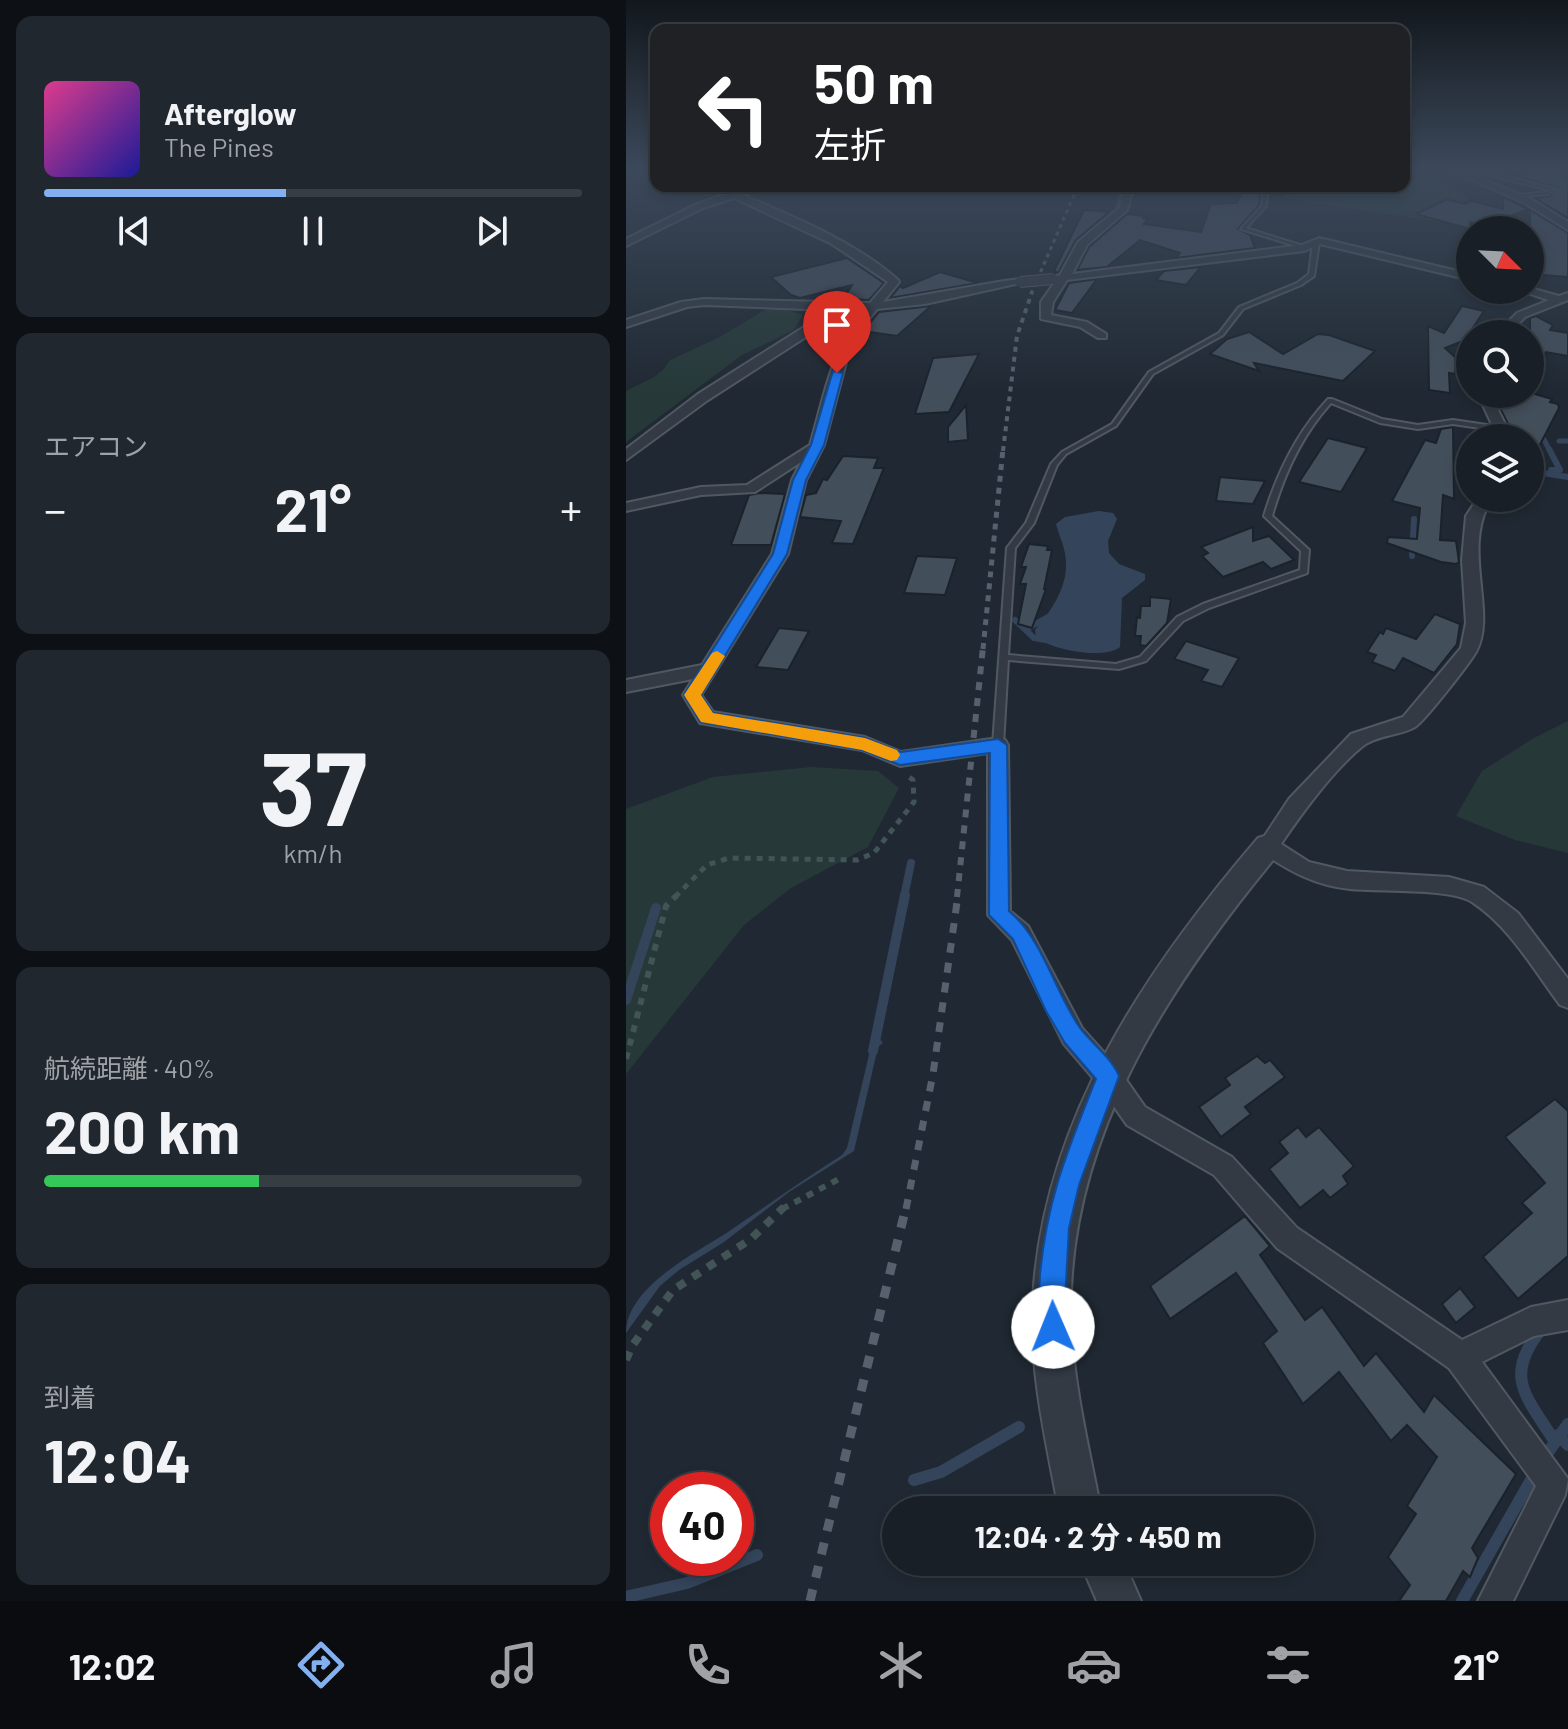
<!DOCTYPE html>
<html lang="ja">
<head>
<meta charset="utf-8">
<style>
	body { margin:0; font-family:Barlow,"Noto Sans JP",sans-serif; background:#21272e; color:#f1f3f6; height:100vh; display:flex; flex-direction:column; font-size:30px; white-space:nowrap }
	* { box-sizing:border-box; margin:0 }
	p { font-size:26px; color:#9fa2a7 }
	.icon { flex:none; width:44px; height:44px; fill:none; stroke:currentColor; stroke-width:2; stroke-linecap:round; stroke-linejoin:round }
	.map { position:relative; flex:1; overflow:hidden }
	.panel { display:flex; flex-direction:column; gap:16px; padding:16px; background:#0d1115; width:626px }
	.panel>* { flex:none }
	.top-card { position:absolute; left:24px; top:24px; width:760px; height:168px; border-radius:16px; box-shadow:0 4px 12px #0003,0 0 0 2px #363d43; background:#202124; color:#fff; overflow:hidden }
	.needle { width:52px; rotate:114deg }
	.tools { position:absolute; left:830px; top:216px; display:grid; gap:16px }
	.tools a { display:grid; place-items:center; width:88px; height:88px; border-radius:50%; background:#181f26; box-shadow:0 4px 12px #0003,0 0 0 2px #363d43; font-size:40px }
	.speed { position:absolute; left:24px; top:1472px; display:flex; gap:16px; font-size:40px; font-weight:700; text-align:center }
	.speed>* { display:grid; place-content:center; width:104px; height:104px; border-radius:50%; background:#181f26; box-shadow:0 4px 12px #0003,0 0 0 2px #363d43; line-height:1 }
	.speed .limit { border:12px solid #d22; background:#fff; color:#111 }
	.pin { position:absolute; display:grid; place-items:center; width:68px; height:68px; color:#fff; margin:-82px -34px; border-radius:50% 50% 50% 0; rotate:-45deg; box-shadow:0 0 8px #0007 }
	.pin .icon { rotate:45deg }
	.me { position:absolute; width:88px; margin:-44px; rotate:359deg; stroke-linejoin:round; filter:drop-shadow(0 0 6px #0008) }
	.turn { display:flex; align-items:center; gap:28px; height:168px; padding:0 32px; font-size:36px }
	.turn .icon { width:104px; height:104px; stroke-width:2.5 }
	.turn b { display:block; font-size:56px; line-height:68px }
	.big { font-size:60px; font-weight:700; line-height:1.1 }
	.panel .card { flex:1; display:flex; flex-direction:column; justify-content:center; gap:12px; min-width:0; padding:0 28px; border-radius:16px; background:#21272e }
	.panel .dial { align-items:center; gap:0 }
	.dial b { font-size:104px; line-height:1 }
	.song { display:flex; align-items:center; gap:24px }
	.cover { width:96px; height:96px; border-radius:12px; background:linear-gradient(135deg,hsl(330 70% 55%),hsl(240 70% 35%)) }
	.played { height:8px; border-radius:4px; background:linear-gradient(90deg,#83b0f0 45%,#363d43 45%) }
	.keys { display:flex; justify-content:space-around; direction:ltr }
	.heat { display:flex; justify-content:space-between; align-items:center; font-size:44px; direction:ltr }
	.charge { height:12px; border-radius:6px; background:linear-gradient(90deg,#34c759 40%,#363d43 0) }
	.trip { position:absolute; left:256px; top:1496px; width:432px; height:80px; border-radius:40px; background:#181f26; box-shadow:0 4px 12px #0003,0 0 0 2px #363d43; font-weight:700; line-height:80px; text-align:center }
	.tabs { display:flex; height:128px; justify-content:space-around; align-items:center; background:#0a0c0f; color:#9fa2a7 }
	.tabs .icon { width:56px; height:56px }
	.tabs .on { color:#83b0f0 }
	.tabs b { font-size:36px; color:#f1f3f6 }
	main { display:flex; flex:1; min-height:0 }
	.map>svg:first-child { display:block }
	.green { fill:#263938 }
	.water { fill:#34445a }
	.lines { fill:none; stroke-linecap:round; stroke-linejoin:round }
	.stream-far5 { stroke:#34445a; stroke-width:4 }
	.stream-far4 { stroke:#34445a; stroke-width:5 }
	.stream-far3 { stroke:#34445a; stroke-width:6 }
	.stream-far2 { stroke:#34445a; stroke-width:8 }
	.stream-far1 { stroke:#34445a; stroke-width:10 }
	.stream { stroke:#34445a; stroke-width:12 }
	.building { fill:#434e5b; stroke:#1a222b; stroke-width:2 }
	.service-casing { stroke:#505862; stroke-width:4 }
	.minor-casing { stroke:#505862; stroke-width:4 }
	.tertiary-casing { stroke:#505862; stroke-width:4 }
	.path-far2 { stroke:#435456; stroke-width:5; stroke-dasharray:6 6; stroke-linecap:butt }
	.path-far1 { stroke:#435456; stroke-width:6; stroke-dasharray:7 7; stroke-linecap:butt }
	.path { stroke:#435456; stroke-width:8; stroke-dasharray:9 9; stroke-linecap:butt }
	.service { fill:#333a44; fill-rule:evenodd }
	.minor { fill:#333a44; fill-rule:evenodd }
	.tertiary { fill:#333a44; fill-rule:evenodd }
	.rail-far5 { stroke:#57616d; stroke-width:3; stroke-dasharray:4 4; stroke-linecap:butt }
	.rail-far4 { stroke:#57616d; stroke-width:4; stroke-dasharray:5 5; stroke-linecap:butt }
	.rail-far3 { stroke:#57616d; stroke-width:5; stroke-dasharray:6 6; stroke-linecap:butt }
	.rail-far2 { stroke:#57616d; stroke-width:6; stroke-dasharray:8 8; stroke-linecap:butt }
	.rail-far1 { stroke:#57616d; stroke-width:7; stroke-dasharray:10 10; stroke-linecap:butt }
	.rail { stroke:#57616d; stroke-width:9; stroke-dasharray:12 12; stroke-linecap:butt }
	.minor-bridge-casing { stroke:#505862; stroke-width:12; stroke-linecap:butt }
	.minor-bridge { stroke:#333a44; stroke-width:10 }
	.route { fill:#1a73e8; stroke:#114b97; stroke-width:2 }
	.slow { fill:#f59e0b }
</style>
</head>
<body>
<main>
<section class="panel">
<div class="card">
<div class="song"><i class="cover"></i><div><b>Afterglow</b><p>The Pines</p></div></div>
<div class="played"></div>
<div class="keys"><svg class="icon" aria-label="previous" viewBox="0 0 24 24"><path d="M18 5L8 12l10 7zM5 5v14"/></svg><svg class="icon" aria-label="pause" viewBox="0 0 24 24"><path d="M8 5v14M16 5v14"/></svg><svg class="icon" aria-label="next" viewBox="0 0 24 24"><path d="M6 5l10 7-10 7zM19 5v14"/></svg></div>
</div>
<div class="card"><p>エアコン</p>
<div class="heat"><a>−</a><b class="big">21°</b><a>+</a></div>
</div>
<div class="card dial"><b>37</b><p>km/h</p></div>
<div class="card"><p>航続距離 · 40%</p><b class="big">200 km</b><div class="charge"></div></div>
<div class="card"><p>到着</p><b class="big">12:04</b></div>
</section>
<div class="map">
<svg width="942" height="1601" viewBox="0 0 942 1601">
	<rect width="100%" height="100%" fill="#202933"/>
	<g class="green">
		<polygon points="778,168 844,198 808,221 659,198 660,186 778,186"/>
		<polygon points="157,309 177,315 168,330 116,355 0,442 0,391 28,377 38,369 44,360 94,337 139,310"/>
		<polygon points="942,721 942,853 889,840 830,816 856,771 908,738"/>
		<polygon points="185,767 252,771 273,788 242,847 165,888 118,925 0,1074 0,809 87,777"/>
	</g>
	<g class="water">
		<path d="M473 511 487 513 491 519 482 541 483 553 493 564 519 574V580L496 598 494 647C478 660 425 650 410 637L409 630C429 606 446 581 438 549 436 540 432 533 430 524L439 517Z"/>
		<path d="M254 1039 257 1043 252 1047 228 1151 163 1192 98 1242 53 1270 34 1286 0 1333C0 1287 70 1253 102 1232 140 1206 177 1180 216 1155L221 1148 246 1042Z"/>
	</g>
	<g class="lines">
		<g class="stream-far5">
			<polyline points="491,207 496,191"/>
			<polyline points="925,210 942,211"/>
		</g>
		<g class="stream-far4">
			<polyline points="916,436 924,451"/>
			<polyline points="933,441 942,441"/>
		</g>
		<g class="stream-far3">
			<polyline points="923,449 934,470 925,470"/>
			<polyline points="904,471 942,477"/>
			<polyline points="786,556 788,519"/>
			<polyline points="389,620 408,638 420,640"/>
			<polyline points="401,629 427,614"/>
		</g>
		<polyline class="stream-far2" points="278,897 285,863"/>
		<g class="stream-far1">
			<polyline points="0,1000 30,908"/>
			<polyline points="247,1051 279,895"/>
		</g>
		<g class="stream">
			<path d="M916 1328C878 1376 898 1394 928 1440"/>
			<polyline points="932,1435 942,1445"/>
			<polyline points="918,1458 942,1424"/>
			<polyline points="288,1480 315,1472 393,1427"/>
			<polyline points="0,1597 61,1583 131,1555"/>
			<polyline points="836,1601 909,1473"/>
		</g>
	</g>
	<g class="building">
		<polygon points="925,170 942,179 942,218 909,198 924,196 932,187 885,175"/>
		<polygon points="619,186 635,186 633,205 612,229 624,235 629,248 550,258 554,253 514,240 481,267 451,270 463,247 501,214 518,216 517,218 522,219 518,224 575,232 585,204 611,203"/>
		<polygon points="877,197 902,209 861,226 844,222 844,229 790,214 821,199 839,204 845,201 877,209"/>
		<polygon points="458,210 483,212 450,240 432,273 428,271"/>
		<polygon points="904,210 942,233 942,277 904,274"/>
		<polygon points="221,258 258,283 243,300 217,299 226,285 174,298 165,295 145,277"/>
		<polygon points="575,267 560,285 530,280 538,271"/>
		<polygon points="314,272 352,283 264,298 274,286 277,288"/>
		<polygon points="471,279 446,313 429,310 443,283"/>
		<polygon points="305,306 271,336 237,331 253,312"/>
		<polygon points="836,306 858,311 839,340 819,348 829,357 829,374 823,373 824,393 803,390 802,326 818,333"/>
		<polygon points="910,316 927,325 924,330 942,333 942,356 920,352 904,384 904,318"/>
		<polygon points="623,332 657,354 692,334 703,335 749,351 717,381 628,363 633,371 584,354 601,339"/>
		<polygon points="353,354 323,412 289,414 307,358"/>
		<polygon points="867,394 909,394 926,399 924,402 932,404 933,408 907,458 904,438 888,436"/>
		<polygon points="340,405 342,440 322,442 322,427"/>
		<polygon points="827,427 828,499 817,495 814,540 830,541 833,562 830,564 815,562 761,543 762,537 791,539 794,508 766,501 799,440 810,443 815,429"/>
		<polygon points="702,438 741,448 715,492 673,482"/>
		<polygon points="217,456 252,458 248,468 258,468 227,544 206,543 215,521 174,517 180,495 190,493 197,479 201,480"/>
		<polygon points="594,477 639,481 627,504 590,501"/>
		<polygon points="133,493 159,494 145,545 105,545 123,495"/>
		<polygon points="627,527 627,541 643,536 668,560 645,569 637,562 597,577 576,556 582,553 575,547"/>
		<polygon points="403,544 422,546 421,550 426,550 418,589 420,589 406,628 392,624 400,584 394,584 400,567 395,567"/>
		<polygon points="291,556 331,558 319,595 278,593"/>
		<polygon points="524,597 545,599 541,623 520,646 514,645 515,636 509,636 511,617 514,618 515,606 524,606"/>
		<polygon points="809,614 834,624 831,644 808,673 777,658 769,671 746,662 750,655 741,652 754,632 757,634 760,628 790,639"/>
		<polygon points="153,628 183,631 162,670 130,667"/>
		<polygon points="560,641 613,658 596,687 575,681 582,670 548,659"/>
		<polygon points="631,1056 639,1063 644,1060 659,1077 619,1107 625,1114 595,1137 573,1107 604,1085 599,1078"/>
		<polygon points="929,1099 942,1111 942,1256 892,1299 857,1257 906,1213 896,1203 919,1183 879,1137"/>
		<polygon points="672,1127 680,1137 693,1127 728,1166 717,1176 722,1184 704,1198 697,1190 674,1208 643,1169 662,1153 653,1142"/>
		<polygon points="619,1216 644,1246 634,1255 679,1320 696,1307 738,1366 750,1353 798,1412 808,1395 890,1474 846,1548 852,1558 844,1577 837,1571 820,1601 773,1601 784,1585 762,1557 790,1514 781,1506 811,1457 781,1425 765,1441 713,1372 677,1404 637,1343 651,1331 610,1273 544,1319 524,1286"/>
		<polygon points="834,1288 849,1307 830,1323 816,1304"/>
	</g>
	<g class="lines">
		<g class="service-casing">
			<g id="service">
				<polygon points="853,168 858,168 869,174 929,189 922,194 891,197 893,195 921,192 924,190 866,176"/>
				<polygon points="638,186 642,186 640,206 620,228 680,247 680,249 615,229 636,206"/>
				<path d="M690 241 693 243 688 276 675 285 617 309 597 335 527 374 490 426 440 454 431 465 408 523 389 548 382 655 490 664 514 657 551 617 577 604 674 570 675 551 638 516C651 473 671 432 702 399H706L756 419 792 425 827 420 874 427 877 429 874 431 827 424 792 429 754 423 705 403C676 435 658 474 646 516L683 550 681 573 583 608 557 621 520 661 493 669 382 660 377 745 372 749 369 747 367 745 381 548 400 523 425 464 436 452 486 424 523 372 593 333 613 307 671 283 683 274 687 243Z"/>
			</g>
		</g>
		<g class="minor-casing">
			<g id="minor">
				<polygon points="818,168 829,168 903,198 942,222 942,230 897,202"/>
				<path d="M82 186C92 186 102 192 111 191 121 190 129 186 140 186L117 195C170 218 228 241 272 280L273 282 257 302 378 281 394 279 399 282 299 304 251 309 231 333 223 351 198 445 180 480 162 554 75 695 87 712 239 737 275 752 372 738 379 740 382 745 384 911 402 926 456 1028 491 1067 519 1107 606 1157 671 1228 836 1340 905 1307 942 1300V1330L908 1336 856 1362 942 1479 939 1495 887 1601H852L910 1486 823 1368 651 1248 588 1175 501 1125 473 1085 438 1044 386 940 362 915V753L274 766 236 750 74 723 57 695 67 679 0 692V680L76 665 146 554 166 480 175 462 129 492 75 495 0 511V503L75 487 121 485 184 445C198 398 205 349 238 310L220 311 82 400 0 460V449L72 394 205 310 78 305 61 307 0 327V320L55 302 78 299 244 303 262 282 206 244 108 198 77 208 0 246V239L71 204 100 194Z"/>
				<polygon points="498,186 508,186 501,210 461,245 446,274 676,245 693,238 844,274 844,280 694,244 678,251 441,280 427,302 425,315 461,322 480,334 480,338 472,338 454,327 415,319 415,302 429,282 422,279 434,275 452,242 494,207"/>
				<polygon points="904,288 933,296 942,293 942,300 899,317 883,334 870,334 891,313 923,300 892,290"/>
				<polygon points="852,394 864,394 886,438 872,438"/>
				<path d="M852 498H866C834 548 872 612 850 652 843 664 798 722 789 727 773 736 751 735 737 746 708 769 676 813 655 844L683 862 721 871 823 877 858 887 892 913 942 979V1008L934 1005C907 969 884 927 846 902 824 888 754 892 724 889 690 886 663 871 635 852L632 846 663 799 725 734 777 717 835 648 840 623 836 560 840 516Z"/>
			</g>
		</g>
		<g class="tertiary-casing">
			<g id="tertiary">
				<path d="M642 835 652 838 656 846 652 854C541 988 438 1143 445 1325 448 1387 463 1449 475 1510H433C420 1441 403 1370 407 1299 417 1120 519 970 632 838Z"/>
				<polygon points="454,1562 498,1562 515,1601 471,1601"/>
			</g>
		</g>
		<polyline class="path-far2" points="49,897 81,865 103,858 231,860 248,853 288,802 287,780 283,777"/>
		<g class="path-far1">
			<polyline points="0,1059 40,906 51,895"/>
			<polyline points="156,1209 215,1178"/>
		</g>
		<polyline class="path" points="0,1360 6,1346 47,1290 125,1239 158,1207"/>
		<use href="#service" class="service"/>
		<use href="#minor" class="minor"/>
		<use href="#tertiary" class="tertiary"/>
		<polyline class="rail-far5" points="405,294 452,186"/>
		<polyline class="rail-far4" points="377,451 391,336 406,292"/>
		<polyline class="rail-far3" points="357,649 377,449"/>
		<polyline class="rail-far2" points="331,897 357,647"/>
		<polyline class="rail-far1" points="280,1209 307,1074 332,895"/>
		<polyline class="rail" points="184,1601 280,1207"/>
		<g class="minor-bridge-casing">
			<polyline id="minor-bridge" points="394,282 427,279"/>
		</g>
		<use href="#minor-bridge" class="minor-bridge"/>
	</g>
	<linearGradient id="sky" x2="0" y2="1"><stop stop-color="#12171c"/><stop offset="0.43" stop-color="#3c495b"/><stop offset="1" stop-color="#3c495b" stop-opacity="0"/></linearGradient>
	<rect width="942" height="392" fill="url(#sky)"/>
	<path class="route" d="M207 371 217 373 198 445 180 480 161 554 75 695 87 713 239 738 275 752 372 739 381 745 383 911C418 941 428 991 454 1028 466 1044 485 1057 493 1076L453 1185 443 1228 439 1300 441 1327 437 1336 427 1340 418 1336C410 1317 413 1295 414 1275 421 1198 442 1150 470 1079L439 1043 420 1011 387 939 363 915 364 753 274 765 236 750 75 722 58 695 147 554 167 480 185 445Z"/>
	<polygon class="slow" points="91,651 99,656 75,695 87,713 239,738 271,750 274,755 271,760 265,761 236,750 75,722 58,695 86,653"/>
</svg>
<div class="tools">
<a><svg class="needle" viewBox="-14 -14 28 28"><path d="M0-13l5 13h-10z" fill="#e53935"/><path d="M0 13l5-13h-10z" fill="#9fa2a7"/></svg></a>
<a><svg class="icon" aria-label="search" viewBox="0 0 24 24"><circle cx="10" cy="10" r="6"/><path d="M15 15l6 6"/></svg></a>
<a><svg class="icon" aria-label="layers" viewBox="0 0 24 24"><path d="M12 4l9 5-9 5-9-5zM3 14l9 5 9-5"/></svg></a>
</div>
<div class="speed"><div class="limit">40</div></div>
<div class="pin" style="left:211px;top:373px;background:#d93025"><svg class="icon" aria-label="arrive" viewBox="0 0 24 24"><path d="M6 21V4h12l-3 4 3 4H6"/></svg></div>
<svg class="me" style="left:427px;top:1327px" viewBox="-20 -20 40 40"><circle r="19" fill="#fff"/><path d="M0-13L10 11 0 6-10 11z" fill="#1a73e8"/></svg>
<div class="trip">12:04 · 2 分 · 450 m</div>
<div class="top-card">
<div class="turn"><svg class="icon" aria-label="left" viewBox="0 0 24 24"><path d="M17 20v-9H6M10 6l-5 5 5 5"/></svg><div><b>50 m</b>左折</div></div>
</div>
</div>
</main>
<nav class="tabs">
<b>12:02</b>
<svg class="icon on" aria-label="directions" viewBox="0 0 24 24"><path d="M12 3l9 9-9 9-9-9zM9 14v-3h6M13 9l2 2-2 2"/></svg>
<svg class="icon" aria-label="music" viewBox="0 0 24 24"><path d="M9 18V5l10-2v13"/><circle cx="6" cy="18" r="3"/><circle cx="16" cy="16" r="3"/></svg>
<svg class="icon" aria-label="phone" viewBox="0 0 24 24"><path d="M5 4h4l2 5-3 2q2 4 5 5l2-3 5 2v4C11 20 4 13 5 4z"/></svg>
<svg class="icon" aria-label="climate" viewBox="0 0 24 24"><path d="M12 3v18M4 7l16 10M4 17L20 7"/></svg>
<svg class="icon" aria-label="car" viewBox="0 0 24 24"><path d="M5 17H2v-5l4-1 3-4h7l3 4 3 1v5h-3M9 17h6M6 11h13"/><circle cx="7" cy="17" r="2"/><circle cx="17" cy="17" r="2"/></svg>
<svg class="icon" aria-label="filters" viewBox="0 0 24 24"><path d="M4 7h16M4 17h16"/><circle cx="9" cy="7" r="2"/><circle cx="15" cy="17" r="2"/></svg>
<b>21°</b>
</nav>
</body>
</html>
